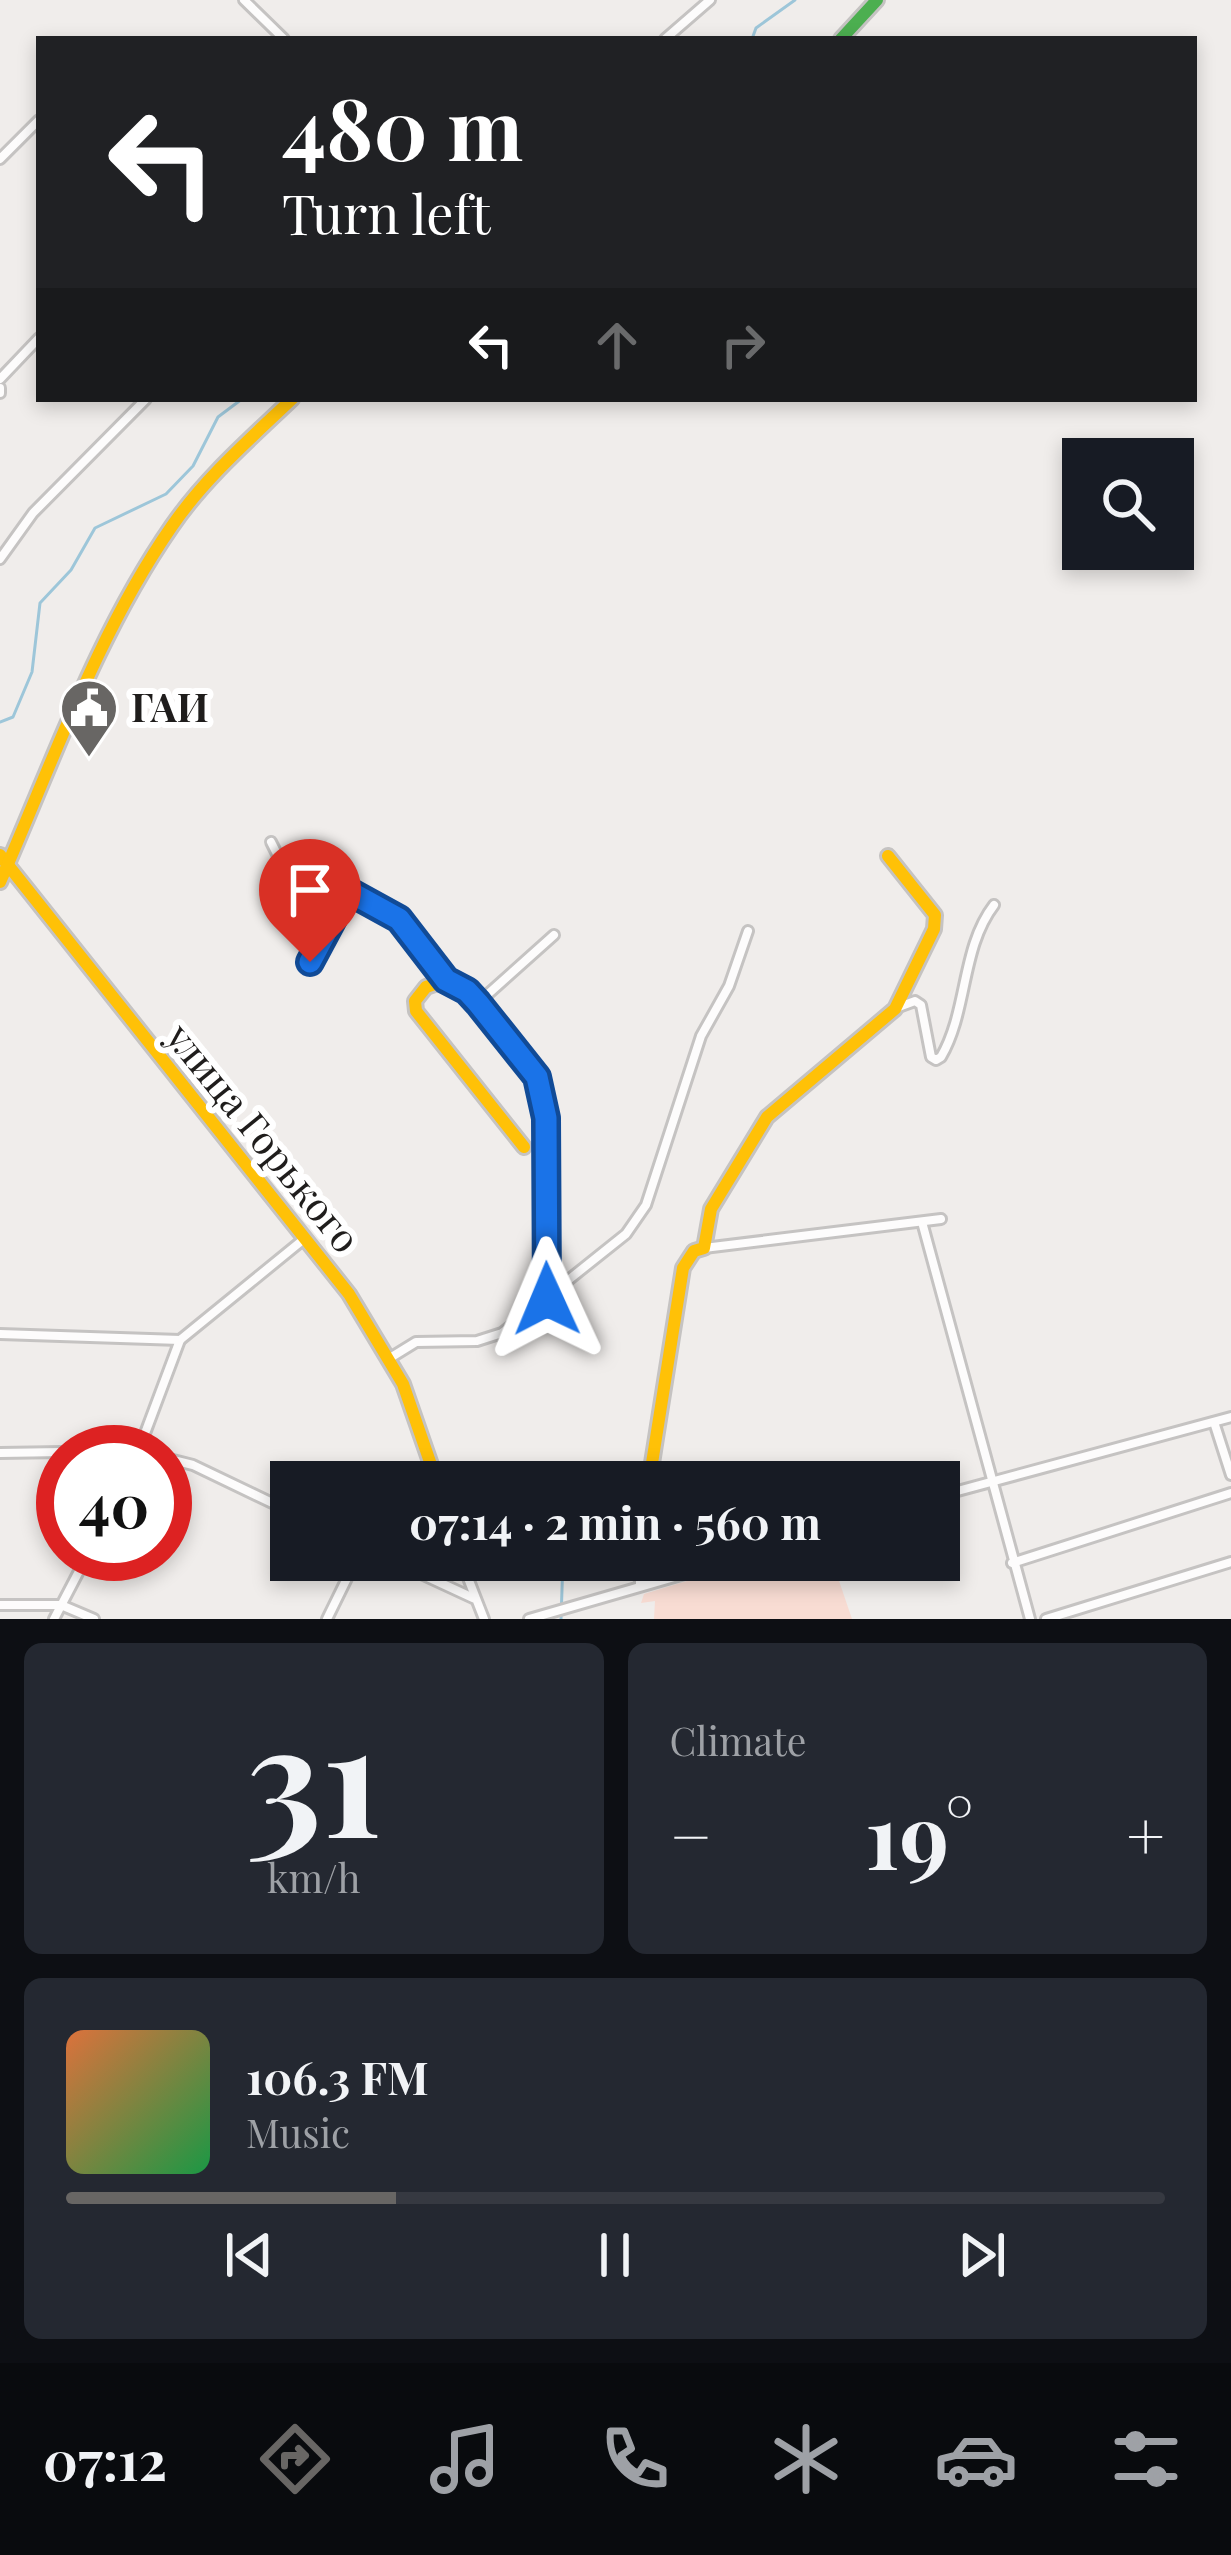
<!DOCTYPE html>
<html lang="en">
<head>
<meta charset="utf-8">
<style>
	body { margin:0; font-family:"Playfair Display",serif; background:#242831; color:#f1f3f6; height:100vh; display:flex; flex-direction:column; font-size:45px; white-space:nowrap }
	* { box-sizing:border-box; margin:0 }
	p { font-size:39px; color:#9ea1a6 }
	.icon { flex:none; width:66px; height:66px; fill:none; stroke:currentColor; stroke-width:2; stroke-linecap:round; stroke-linejoin:round }
	.map { position:relative; height:1619px; overflow:hidden }
	.details { display:flex; flex-direction:column; gap:24px; padding:24px; background:#0d0f14; flex:1 }
	.details>* { flex:none }
	.guide { position:absolute; left:36px; top:36px; width:1161px; height:366px; border-radius:0px; box-shadow:0 6px 18px #0003; background:#202124; color:#fff; overflow:hidden }
	.controls { position:absolute; left:1062px; top:438px; display:grid; gap:24px }
	.controls a { display:grid; place-items:center; width:132px; height:132px; border-radius:0px; background:#171b24; box-shadow:0 6px 18px #0003; font-size:60px }
	.speed { position:absolute; left:36px; top:1425px; display:flex; gap:24px; font-size:60px; font-weight:700; text-align:center }
	.speed>* { display:grid; place-content:center; width:156px; height:156px; border-radius:50%; background:#171b24; box-shadow:0 6px 18px #0003; line-height:1 }
	.speed .limit { border:18px solid #d22; background:#fff; color:#111 }
	.pin { position:absolute; display:grid; place-items:center; width:102px; height:102px; color:#fff; margin:-123px -51px; border-radius:50% 50% 50% 0; rotate:-45deg; box-shadow:0 0 12px #0007 }
	.pin .icon { rotate:45deg }
	.me { position:absolute; width:132px; margin:-66px; rotate:359deg; stroke-linejoin:round; filter:drop-shadow(0 0 9px #0008) }
	.turn { display:flex; align-items:center; gap:42px; height:252px; padding:0 48px; font-size:54px }
	.turn .icon { width:156px; height:156px; stroke-width:2.5 }
	.turn b { display:block; font-size:84px; line-height:102px }
	.lanes { display:flex; align-items:center; height:114px; padding:0 48px; background:#0003; justify-content:center; gap:60px; direction:ltr }
	.lanes .off { opacity:.35 }
	.big { font-size:90px; font-weight:700; line-height:1.1 }
	.details .tile { flex:1; display:flex; flex-direction:column; justify-content:center; gap:18px; min-width:0; padding:0 42px; border-radius:18px; background:#242831 }
	.details .dial { align-items:center; gap:0 }
	.dial b { font-size:156px; line-height:1 }
	.song { display:flex; align-items:center; gap:36px }
	.cover { width:144px; height:144px; border-radius:18px; background:linear-gradient(135deg,hsl(20 70% 55%),hsl(140 70% 35%)) }
	.played { height:12px; border-radius:6px; background:linear-gradient(90deg,#686664 30%,#363941 30%) }
	.keys { display:flex; justify-content:space-around; direction:ltr }
	.heat { display:flex; justify-content:space-between; align-items:center; font-size:66px; direction:ltr }
	.details .tiles { flex:1; display:grid; gap:24px; grid-template-columns:1fr 1fr }
	.tile:last-child { grid-column:span 2 }
	.trip { position:absolute; left:270px; top:1461px; width:690px; height:120px; border-radius:0px; background:#171b24; box-shadow:0 6px 18px #0003; font-weight:700; line-height:120px; text-align:center }
	.dock { display:flex; height:192px; justify-content:space-around; align-items:center; background:#090b0e; color:#9ea1a6 }
	.dock .icon { width:84px; height:84px }
	.dock .on { color:#686664 }
	.dock b { font-size:54px; color:#f1f3f6 }
	.map>svg:first-child { display:block }
	.green { fill:#f8dcd3 }
	.lines { fill:none; stroke-linecap:round; stroke-linejoin:round }
	.stream { stroke:#9dc6d9; stroke-width:3 }
	.street-casing { stroke:#c5c3c2; stroke-width:14 }
	.fast-casing { stroke:#c5c3c2; stroke-width:18 }
	.slow-casing { stroke:#c5c3c2; stroke-width:18 }
	.street { stroke:#fdfcfc; stroke-width:8 }
	.fast { stroke:#4caf50; stroke-width:12 }
	.slow { stroke:#ffc107; stroke-width:12 }
	.route-casing { stroke:#114b97; stroke-width:30 }
	.route { stroke:#1a73e8; stroke-width:21 }
	.labels { text-anchor:middle; stroke-width:12; stroke-linejoin:round; paint-order:stroke }
	.poi-label { font-size:39px; font-weight:bold; fill:#1f1d1c; stroke:#fff; text-anchor:start }
	.street-label { font-size:39px; fill:#1f1d1c; stroke:#fff }
</style>
</head>
<body>
<div class="map">
<svg width="1231" height="1619" viewBox="0 0 1231 1619">
	<rect width="100%" height="100%" fill="#f0edeb"/>
	<polygon class="green" points="756,1560 825,1560 835,1569 852,1619 654,1619 655,1601 641,1603 644,1594"/>
	<g class="lines">
		<g class="stream">
			<polyline points="752,39 756,28 795,0"/>
			<polyline points="0,722 13,717 32,672 40,603 71,570 95,528 166,494 193,466 218,417 242,399"/>
			<polyline points="561,1619 563,1560"/>
		</g>
		<g class="street-casing">
			<g id="street">
				<polyline points="244,0 284,39"/>
				<polyline points="665,39 710,0"/>
				<polyline points="0,159 39,120"/>
				<polyline points="0,379 39,338"/>
				<polyline points="0,388 0,393"/>
				<polyline points="0,559 33,513 146,399"/>
				<polyline points="271,842 281,862 296,878 339,885 399,919 446,980"/>
				<polyline points="310,962 348,891"/>
				<polyline points="478,1003 554,935"/>
				<path d="M896 1008 915 1001 921 1005 931 1057 936 1060 941 1057C968 1011 961 948 994 905"/>
				<polyline points="922,1222 1030,1619"/>
				<polyline points="704,1248 941,1219"/>
				<polyline points="0,1334 180,1340 304,1239"/>
				<polyline points="390,1358 416,1342 477,1341 502,1333 626,1234 646,1205 701,1036 729,986 748,931"/>
				<polyline points="1214,1422 1231,1475"/>
				<polyline points="138,1452 180,1340"/>
				<polyline points="0,1453 63,1452"/>
				<polyline points="165,1458 193,1465 291,1512"/>
				<polyline points="939,1496 1231,1417"/>
				<polyline points="391,1560 473,1598"/>
				<polyline points="461,1560 484,1619"/>
				<polyline points="1012,1563 1231,1493"/>
				<polyline points="646,1584 651,1572 664,1560"/>
				<polyline points="640,1586 640,1560"/>
				<polyline points="0,1605 61,1605 94,1619"/>
				<polyline points="54,1619 88,1554"/>
				<polyline points="327,1619 356,1560"/>
				<polyline points="529,1619 733,1560"/>
				<polyline points="1046,1619 1231,1562"/>
			</g>
		</g>
		<g class="fast-casing">
			<polyline id="fast" points="841,39 877,0"/>
		</g>
		<g class="slow-casing">
			<g id="slow">
				<polyline points="0,855 349,1294 403,1384 437,1482"/>
				<path d="M0 882C53 762 97 634 172 526 205 478 250 439 292 399"/>
				<polyline points="524,1147 416,1011 415,1001 426,987 446,980 467,991 537,1077 546,1118 547,1299"/>
				<polyline points="649,1482 683,1268 694,1251 704,1248 711,1209 767,1117 895,1009 934,929 935,915 888,856"/>
			</g>
		</g>
		<use href="#street" class="street"/>
		<use href="#fast" class="fast"/>
		<use href="#slow" class="slow"/>
	</g>
	<g class="lines">
		<g class="route-casing">
			<polyline id="route" points="310,962 348,891 399,919 446,980 467,991 478,1003 537,1077 546,1118 547,1299"/>
		</g>
		<use href="#route" class="route"/>
	</g>
	<defs>
		<g id="civic-pin" transform="scale(3)"><path d="M0 17L-7.5 6A9.5 9.5 0 1 1 7.5 6Z" fill="#686664" stroke="#fff"/><path d="M-.6-6.5H3V-4.5H.6V-3L4-1V1h2V6H-6V1h2V-1L-.6-3ZM-1.2 2.5V6h2.4V2.5Z" fill="#fff"/></g>
	</defs>
	<g fill-rule="evenodd">
		<use href="#civic-pin" x="89" y="708"/>
	</g>
	<g class="labels">
		<g class="poi-label">
			<text x="131" y="722">ГАИ</text>
		</g>
		<g class="street-label">
			<text transform="translate(263 1138) rotate(51)" y="14">улица Горького</text>
		</g>
	</g>
</svg>
<div class="controls">
<a><svg class="icon" aria-label="search" viewBox="0 0 24 24"><circle cx="10" cy="10" r="6"/><path d="M15 15l6 6"/></svg></a>
</div>
<div class="speed"><div class="limit">40</div></div>
<div class="pin" style="left:310px;top:962px;background:#d93025"><svg class="icon" aria-label="arrive" viewBox="0 0 24 24"><path d="M6 21V4h12l-3 4 3 4H6"/></svg></div>
<svg class="me" style="left:547px;top:1299px" viewBox="-20 -20 40 40"><path d="M0-17L14 15 0 8-14 15z" fill="#1a73e8" stroke="#fff" stroke-width="4"/></svg>
<div class="trip">07:14 · 2 min · 560 m</div>
<div class="guide">
<div class="turn"><svg class="icon" aria-label="left" viewBox="0 0 24 24"><path d="M17 20v-9H6M10 6l-5 5 5 5"/></svg><div><b>480 m</b>Turn left</div></div>
<div class="lanes"><svg class="icon" aria-label="left" viewBox="0 0 24 24"><path d="M17 20v-9H6M10 6l-5 5 5 5"/></svg><svg class="icon off" aria-label="ahead" viewBox="0 0 24 24"><path d="M12 20V5M6 11l6-6 6 6"/></svg><svg class="icon off" aria-label="right" viewBox="0 0 24 24"><path d="M7 20v-9h11M14 6l5 5-5 5"/></svg></div>
</div>
</div>
<section class="details">
<div class="tiles">
<div class="tile dial"><b>31</b><p>km/h</p></div>
<div class="tile"><p>Climate</p>
<div class="heat"><a>−</a><b class="big">19°</b><a>+</a></div>
</div>
<div class="tile">
<div class="song"><i class="cover"></i><div><b>106.3 FM</b><p>Music</p></div></div>
<div class="played"></div>
<div class="keys"><svg class="icon" aria-label="previous" viewBox="0 0 24 24"><path d="M18 5L8 12l10 7zM5 5v14"/></svg><svg class="icon" aria-label="pause" viewBox="0 0 24 24"><path d="M8 5v14M16 5v14"/></svg><svg class="icon" aria-label="next" viewBox="0 0 24 24"><path d="M6 5l10 7-10 7zM19 5v14"/></svg></div>
</div>
</div>
</section>
<nav class="dock">
<b>07:12</b>
<svg class="icon on" aria-label="directions" viewBox="0 0 24 24"><path d="M12 3l9 9-9 9-9-9zM9 14v-3h6M13 9l2 2-2 2"/></svg>
<svg class="icon" aria-label="music" viewBox="0 0 24 24"><path d="M9 18V5l10-2v13"/><circle cx="6" cy="18" r="3"/><circle cx="16" cy="16" r="3"/></svg>
<svg class="icon" aria-label="phone" viewBox="0 0 24 24"><path d="M5 4h4l2 5-3 2q2 4 5 5l2-3 5 2v4C11 20 4 13 5 4z"/></svg>
<svg class="icon" aria-label="climate" viewBox="0 0 24 24"><path d="M12 3v18M4 7l16 10M4 17L20 7"/></svg>
<svg class="icon" aria-label="car" viewBox="0 0 24 24"><path d="M5 17H2v-5l4-1 3-4h7l3 4 3 1v5h-3M9 17h6M6 11h13"/><circle cx="7" cy="17" r="2"/><circle cx="17" cy="17" r="2"/></svg>
<svg class="icon" aria-label="filters" viewBox="0 0 24 24"><path d="M4 7h16M4 17h16"/><circle cx="9" cy="7" r="2"/><circle cx="15" cy="17" r="2"/></svg>
</nav>
</body>
</html>
